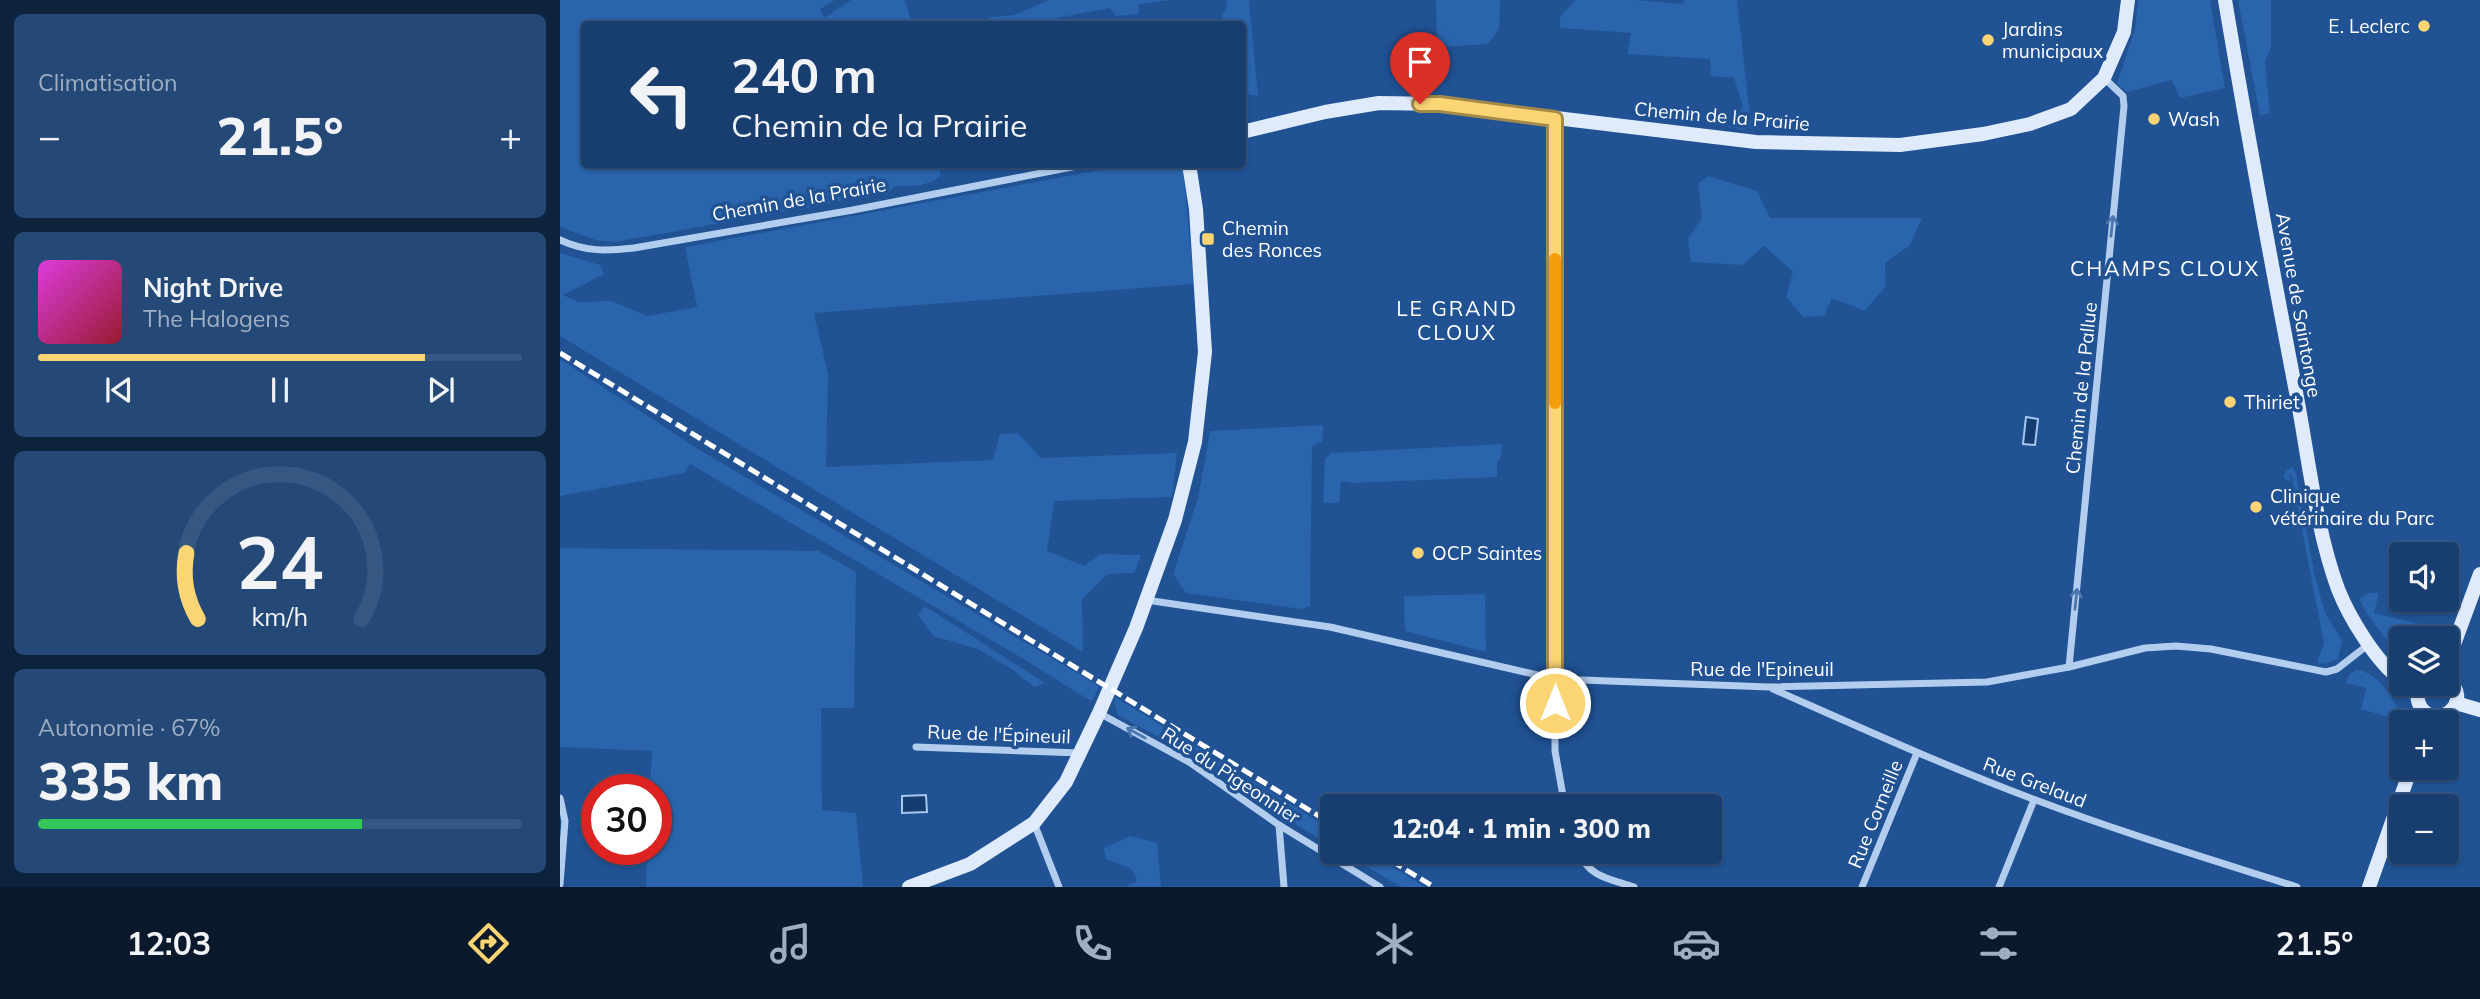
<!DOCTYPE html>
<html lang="fr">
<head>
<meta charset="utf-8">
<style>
	body { margin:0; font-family:Mulish,sans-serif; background:#254977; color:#f1f3f6; height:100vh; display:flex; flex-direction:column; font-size:26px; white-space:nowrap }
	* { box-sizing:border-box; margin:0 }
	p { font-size:23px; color:#9faec3 }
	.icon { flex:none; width:38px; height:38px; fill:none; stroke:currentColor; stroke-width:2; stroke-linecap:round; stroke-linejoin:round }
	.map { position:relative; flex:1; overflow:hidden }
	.sheet { display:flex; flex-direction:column; gap:14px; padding:14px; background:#0d223d; width:560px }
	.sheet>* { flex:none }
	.top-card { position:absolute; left:21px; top:21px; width:665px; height:147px; border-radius:7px; box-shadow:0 2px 5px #0004,0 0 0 2px #365782; background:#183e6f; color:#f1f3f6; overflow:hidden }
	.tools { position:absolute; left:1829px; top:542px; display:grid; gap:14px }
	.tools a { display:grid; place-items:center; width:70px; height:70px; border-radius:7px; background:#183e6f; box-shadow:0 2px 5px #0004,0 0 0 2px #365782; font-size:35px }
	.speed { position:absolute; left:21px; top:774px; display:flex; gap:14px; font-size:35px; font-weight:700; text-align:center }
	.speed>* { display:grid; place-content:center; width:91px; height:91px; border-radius:50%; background:#183e6f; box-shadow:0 2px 5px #0004,0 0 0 2px #365782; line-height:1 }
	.speed .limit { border:10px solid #d22; background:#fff; color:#111 }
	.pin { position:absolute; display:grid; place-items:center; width:60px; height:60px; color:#fff; margin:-72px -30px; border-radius:50% 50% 50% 0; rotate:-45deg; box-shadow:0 0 7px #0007 }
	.pin .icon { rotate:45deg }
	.me { position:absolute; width:77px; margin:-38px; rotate:0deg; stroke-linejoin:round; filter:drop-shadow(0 0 5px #0008) }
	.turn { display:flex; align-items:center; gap:24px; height:147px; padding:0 35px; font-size:32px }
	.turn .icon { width:91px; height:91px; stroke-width:2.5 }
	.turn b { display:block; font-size:49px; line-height:60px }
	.big { font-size:52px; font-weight:800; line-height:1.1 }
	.sheet .widget { flex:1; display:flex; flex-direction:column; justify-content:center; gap:10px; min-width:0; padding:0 24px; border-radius:10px; background:#254977 }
	.sheet .dial { align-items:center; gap:0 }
	.dial svg { height:182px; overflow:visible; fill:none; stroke:#365782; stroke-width:7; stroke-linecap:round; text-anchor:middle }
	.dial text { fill:#f1f3f6; stroke:none }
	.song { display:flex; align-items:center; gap:21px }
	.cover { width:84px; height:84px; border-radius:10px; background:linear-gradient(135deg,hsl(300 70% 55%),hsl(350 70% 35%)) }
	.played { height:7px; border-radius:4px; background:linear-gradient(90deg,#fbd473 80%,#365782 80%) }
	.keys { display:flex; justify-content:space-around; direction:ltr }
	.heat { display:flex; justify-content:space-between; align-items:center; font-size:38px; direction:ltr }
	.charge { height:10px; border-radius:5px; background:linear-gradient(90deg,#34c759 67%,#365782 0) }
	.trip { position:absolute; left:760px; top:794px; width:402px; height:70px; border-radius:7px; background:#183e6f; box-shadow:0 2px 5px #0004,0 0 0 2px #365782; font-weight:800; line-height:70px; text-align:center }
	.tab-bar { display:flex; height:112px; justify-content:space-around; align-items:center; background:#0a192c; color:#9faec3 }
	.tab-bar .icon { width:49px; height:49px }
	.tab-bar .on { color:#fbd473 }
	.tab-bar b { font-size:32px; color:#f1f3f6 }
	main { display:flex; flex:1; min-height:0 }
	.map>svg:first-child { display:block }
	.green { fill:#2964ac }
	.water { fill:#163d72; stroke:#a6c8ef; stroke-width:2 }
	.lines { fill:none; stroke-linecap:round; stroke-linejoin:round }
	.street { stroke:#b3cdee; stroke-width:7 }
	.secondary { stroke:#dfebfa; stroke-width:14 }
	.rail { stroke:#fff; stroke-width:5; stroke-dasharray:12 5; stroke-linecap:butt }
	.oneway { stroke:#4c77af }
	.route-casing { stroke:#a38a4b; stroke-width:18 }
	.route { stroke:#fbd473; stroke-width:12 }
	.slow { stroke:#f59e0b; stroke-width:12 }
	.poi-dot { fill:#fbd473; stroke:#205294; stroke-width:2.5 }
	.labels { text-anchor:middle; stroke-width:7; stroke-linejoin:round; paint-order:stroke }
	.poi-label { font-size:19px; fill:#fff; stroke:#205294; text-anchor:start }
	.street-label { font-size:19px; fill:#fff; stroke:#205294 }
	.neighbourhood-label { font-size:21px; letter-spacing:2px; fill:#fff; stroke:#205294 }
</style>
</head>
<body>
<main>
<section class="sheet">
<div class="widget"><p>Climatisation</p>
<div class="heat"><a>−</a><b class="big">21.5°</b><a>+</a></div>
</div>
<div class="widget">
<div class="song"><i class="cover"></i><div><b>Night Drive</b><p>The Halogens</p></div></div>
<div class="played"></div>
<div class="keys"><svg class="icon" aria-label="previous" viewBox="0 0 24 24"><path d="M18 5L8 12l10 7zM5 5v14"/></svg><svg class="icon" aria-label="pause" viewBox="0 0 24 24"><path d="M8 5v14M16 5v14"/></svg><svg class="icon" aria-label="next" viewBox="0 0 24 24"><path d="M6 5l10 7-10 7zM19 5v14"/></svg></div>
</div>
<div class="widget dial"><svg viewBox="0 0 100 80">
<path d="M14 69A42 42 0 1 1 86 69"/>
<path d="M14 69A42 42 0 0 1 9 40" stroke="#fbd473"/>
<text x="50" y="56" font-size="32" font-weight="700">24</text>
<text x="50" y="72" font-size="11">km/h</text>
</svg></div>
<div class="widget"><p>Autonomie · 67%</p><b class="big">335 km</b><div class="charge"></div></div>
</section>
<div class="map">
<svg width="1920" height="887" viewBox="0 0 1920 887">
	<rect width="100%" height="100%" fill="#205294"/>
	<g class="green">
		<path d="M0 0H275L260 9 264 18 291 0H345L352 24H24V164H379L380 177C366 186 351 187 334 186L327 195H300L268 204 55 242 36 240 3 228 0 226Z"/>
		<polygon points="489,0 610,0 579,4 578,14 556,16 550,8 480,21 472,24 406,24 433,17 454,15"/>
		<polygon points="666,0 689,0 698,96 686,94 682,78 682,24 668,24 662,17 667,4"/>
		<polygon points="876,0 940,0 939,29 928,44 880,47 877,44"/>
		<polygon points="1015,0 1075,0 1123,4 1124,0 1177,0 1191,126 1184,130 1168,127 1183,107 1174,78 1151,76 1150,59 1067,54 1071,33 1000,28 1000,17"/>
		<polygon points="1578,0 1650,0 1665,88 1620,98 1612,80 1567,92 1557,84 1575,29"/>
		<polygon points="1678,0 1711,0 1711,46 1705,63 1710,113 1700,116"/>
		<polygon points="567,165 621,165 623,167 634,284 254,313 268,374 266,467 433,460 440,434 458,433 481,458 617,453 612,497 494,501 487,551 524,566 541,554 581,555 574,573 548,574 522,599 523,652 0,336 0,253 40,265 44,274 3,295 18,302 52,301 87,316 137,307 125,247"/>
		<polygon points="1148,176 1197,191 1210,218 1362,218 1350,245 1325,263 1326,286 1305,311 1272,298 1264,316 1243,317 1226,297 1233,272 1204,246 1182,265 1131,262 1128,238 1142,218 1138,184"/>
		<polygon points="0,359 143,452 539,686 533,700 529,700 467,661 130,464 124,473 0,496"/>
		<polygon points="763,425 762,441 752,447 750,606 741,609 626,593 613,574 638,498 650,431"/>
		<polygon points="942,444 940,460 937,462 937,477 793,483 781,481 779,503 763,503 765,459 771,453"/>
		<polygon points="1732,467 1736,472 1755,577 1765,613 1782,640 1778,659 1764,664 1757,663 1764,643 1731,474 1729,474 1731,482 1723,478 1726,471"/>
		<polygon points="0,548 259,551 296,572 294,708 261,708 262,810 296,813 303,887 86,887 87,849 96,849 96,789 90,789 92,751 0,747"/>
		<polygon points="1809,593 1819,593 1814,613 1887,631 1884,639 1841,639 1841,659 1807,614 1799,599"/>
		<polygon points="925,594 926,652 845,631 844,596"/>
		<polygon points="365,606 485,683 474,687 453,670 418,649 373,636 358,615"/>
		<path d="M1796 670C1820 671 1835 703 1845 722L1801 709 1806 688 1786 683 1789 675Z"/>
		<polygon points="555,697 772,830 772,846 720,815 641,760 558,715 554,703"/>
		<polygon points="570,836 597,843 601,887 565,887 577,881 572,869 546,859 544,848"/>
		<polygon points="782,852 808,852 865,887 841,887"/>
	</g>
	<g class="water">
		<polygon points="1466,417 1478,419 1475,445 1463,444"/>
		<polygon points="366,795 367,812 342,813 342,796"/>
	</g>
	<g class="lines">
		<g class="street">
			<polyline points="995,119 995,751 1005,807"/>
			<path d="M0 240C25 252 47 251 74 248L293 210 527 164"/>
			<polyline points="586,600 770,627 995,679 1209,687 1427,682 1509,667 1585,648 1616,646 1651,649 1766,672 1777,669 1809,644"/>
			<polyline points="1509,667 1564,106 1563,96 1544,78"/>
			<path d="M1213 689C1299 727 1385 766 1473 799 1560 832 1649 859 1737 887"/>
			<polyline points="539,713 629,762 719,825 820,887"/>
			<polyline points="356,747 520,753"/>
			<polyline points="0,798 5,821 0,884"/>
			<polyline points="474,823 499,887"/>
			<polyline points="719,825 724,887"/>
			<path d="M1019 852C1028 877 1051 879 1074 887"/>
			<polyline points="1302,887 1357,753"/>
			<polyline points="1439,887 1474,800"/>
		</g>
		<g class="secondary">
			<path d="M1665 0C1687 131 1711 262 1736 392 1748 454 1756 530 1778 589 1789 617 1816 662 1841 680"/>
			<polyline points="682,132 765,112 819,103 880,104 1196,142 1340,145 1423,134 1470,124 1511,109 1544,78 1564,32 1568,0"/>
			<polyline points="1886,666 1920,574"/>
			<path d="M1861 684C1857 692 1856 698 1860 706 1876 733 1917 701 1886 678"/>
			<polyline points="1896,703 1920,710"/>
			<polyline points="349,887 410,864 474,823 506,782 539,713 576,628 615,520 635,442 645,352 636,209 629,164"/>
			<polyline points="1809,887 1851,768"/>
		</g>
		<g class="rail">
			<polyline points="0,353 772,824"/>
			<polyline points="817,852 874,887"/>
		</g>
	</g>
	<defs><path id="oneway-shaft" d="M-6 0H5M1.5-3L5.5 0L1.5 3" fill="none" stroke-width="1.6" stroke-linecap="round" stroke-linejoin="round" transform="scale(1.75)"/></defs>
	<g class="oneway">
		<use href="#oneway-shaft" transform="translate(1552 226) rotate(-84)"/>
		<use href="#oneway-shaft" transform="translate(1516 599) rotate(-84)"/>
		<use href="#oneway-shaft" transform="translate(576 733) rotate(-151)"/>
	</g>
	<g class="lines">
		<g class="route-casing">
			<polyline id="route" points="860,104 880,104 995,119 995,703"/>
		</g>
		<use href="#route" class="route"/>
		<polyline class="slow" points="995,259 995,403"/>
	</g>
	<g class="poi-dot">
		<circle cx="1864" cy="26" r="7"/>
		<circle cx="1428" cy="40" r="7"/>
		<circle cx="1594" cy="119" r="7"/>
		<rect x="641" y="232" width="14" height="14" rx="3.5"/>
		<circle cx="1670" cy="402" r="7"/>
		<circle cx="1696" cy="507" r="7"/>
		<circle cx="858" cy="553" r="7"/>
	</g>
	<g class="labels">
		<g class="poi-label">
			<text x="1850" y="33" text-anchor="end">E. Leclerc</text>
			<text x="1442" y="36">Jardins<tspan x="1442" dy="22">municipaux</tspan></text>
			<text x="1608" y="126">Wash</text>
			<text x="662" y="235">Chemin<tspan x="662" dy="22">des Ronces</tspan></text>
			<text x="1684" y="409">Thiriet</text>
			<text x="1710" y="503">Clinique<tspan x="1710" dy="22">vétérinaire du Parc</tspan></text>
			<text x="872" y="560">OCP Saintes</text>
		</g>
		<g class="street-label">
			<text transform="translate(1162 116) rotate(5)" y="7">Chemin de la Prairie</text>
			<text transform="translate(239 199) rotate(-10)" y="7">Chemin de la Prairie</text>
			<text transform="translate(1739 305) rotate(80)" y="7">Avenue de Saintonge</text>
			<text transform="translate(1521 388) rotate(-84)" y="7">Chemin de la Pallue</text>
			<text x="1202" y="676">Rue de l'Epineuil</text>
			<text transform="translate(439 734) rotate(2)" y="7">Rue de l'Épineuil</text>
			<text transform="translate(671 775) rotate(33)" y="7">Rue du Pigeonnier</text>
			<text transform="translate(1475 782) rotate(21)" y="7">Rue Grelaud</text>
			<text transform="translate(1315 814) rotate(-68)" y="7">Rue Corneille</text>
		</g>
		<g class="neighbourhood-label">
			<text x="1605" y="276">CHAMPS CLOUX</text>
			<text x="897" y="316">LE GRAND<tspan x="897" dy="24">CLOUX</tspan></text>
		</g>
	</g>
</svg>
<div class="tools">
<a><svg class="icon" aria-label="sound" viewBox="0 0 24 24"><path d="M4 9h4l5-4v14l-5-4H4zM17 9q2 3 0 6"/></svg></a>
<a><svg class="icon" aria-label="layers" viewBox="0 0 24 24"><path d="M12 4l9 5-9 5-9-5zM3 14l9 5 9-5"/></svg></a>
<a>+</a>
<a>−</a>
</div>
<div class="speed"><div class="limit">30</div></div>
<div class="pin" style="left:860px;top:104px;background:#d93025"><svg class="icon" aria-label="arrive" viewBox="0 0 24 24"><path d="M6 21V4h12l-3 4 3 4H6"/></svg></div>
<svg class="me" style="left:995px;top:703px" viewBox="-20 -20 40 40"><circle r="17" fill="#fbd473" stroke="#fff" stroke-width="3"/><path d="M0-11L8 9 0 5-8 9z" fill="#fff"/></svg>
<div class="trip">12:04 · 1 min · 300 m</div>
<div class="top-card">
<div class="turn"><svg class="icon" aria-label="left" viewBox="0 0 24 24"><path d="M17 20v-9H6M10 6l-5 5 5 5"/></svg><div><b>240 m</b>Chemin de la Prairie</div></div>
</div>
</div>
</main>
<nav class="tab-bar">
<b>12:03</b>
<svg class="icon on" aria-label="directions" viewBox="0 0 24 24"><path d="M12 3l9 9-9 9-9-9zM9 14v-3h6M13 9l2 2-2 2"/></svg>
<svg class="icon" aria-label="music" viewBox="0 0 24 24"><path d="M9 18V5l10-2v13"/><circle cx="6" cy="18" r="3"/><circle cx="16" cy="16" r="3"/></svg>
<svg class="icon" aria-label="phone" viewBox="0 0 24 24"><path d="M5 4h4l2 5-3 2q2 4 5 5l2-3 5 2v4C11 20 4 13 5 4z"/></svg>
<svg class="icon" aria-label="climate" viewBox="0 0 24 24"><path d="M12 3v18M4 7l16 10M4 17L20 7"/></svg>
<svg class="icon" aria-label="car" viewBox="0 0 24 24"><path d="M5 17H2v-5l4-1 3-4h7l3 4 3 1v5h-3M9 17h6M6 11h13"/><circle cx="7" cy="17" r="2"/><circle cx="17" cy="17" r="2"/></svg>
<svg class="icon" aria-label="filters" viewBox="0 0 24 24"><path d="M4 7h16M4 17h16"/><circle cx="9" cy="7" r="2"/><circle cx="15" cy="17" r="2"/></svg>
<b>21.5°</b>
</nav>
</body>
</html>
